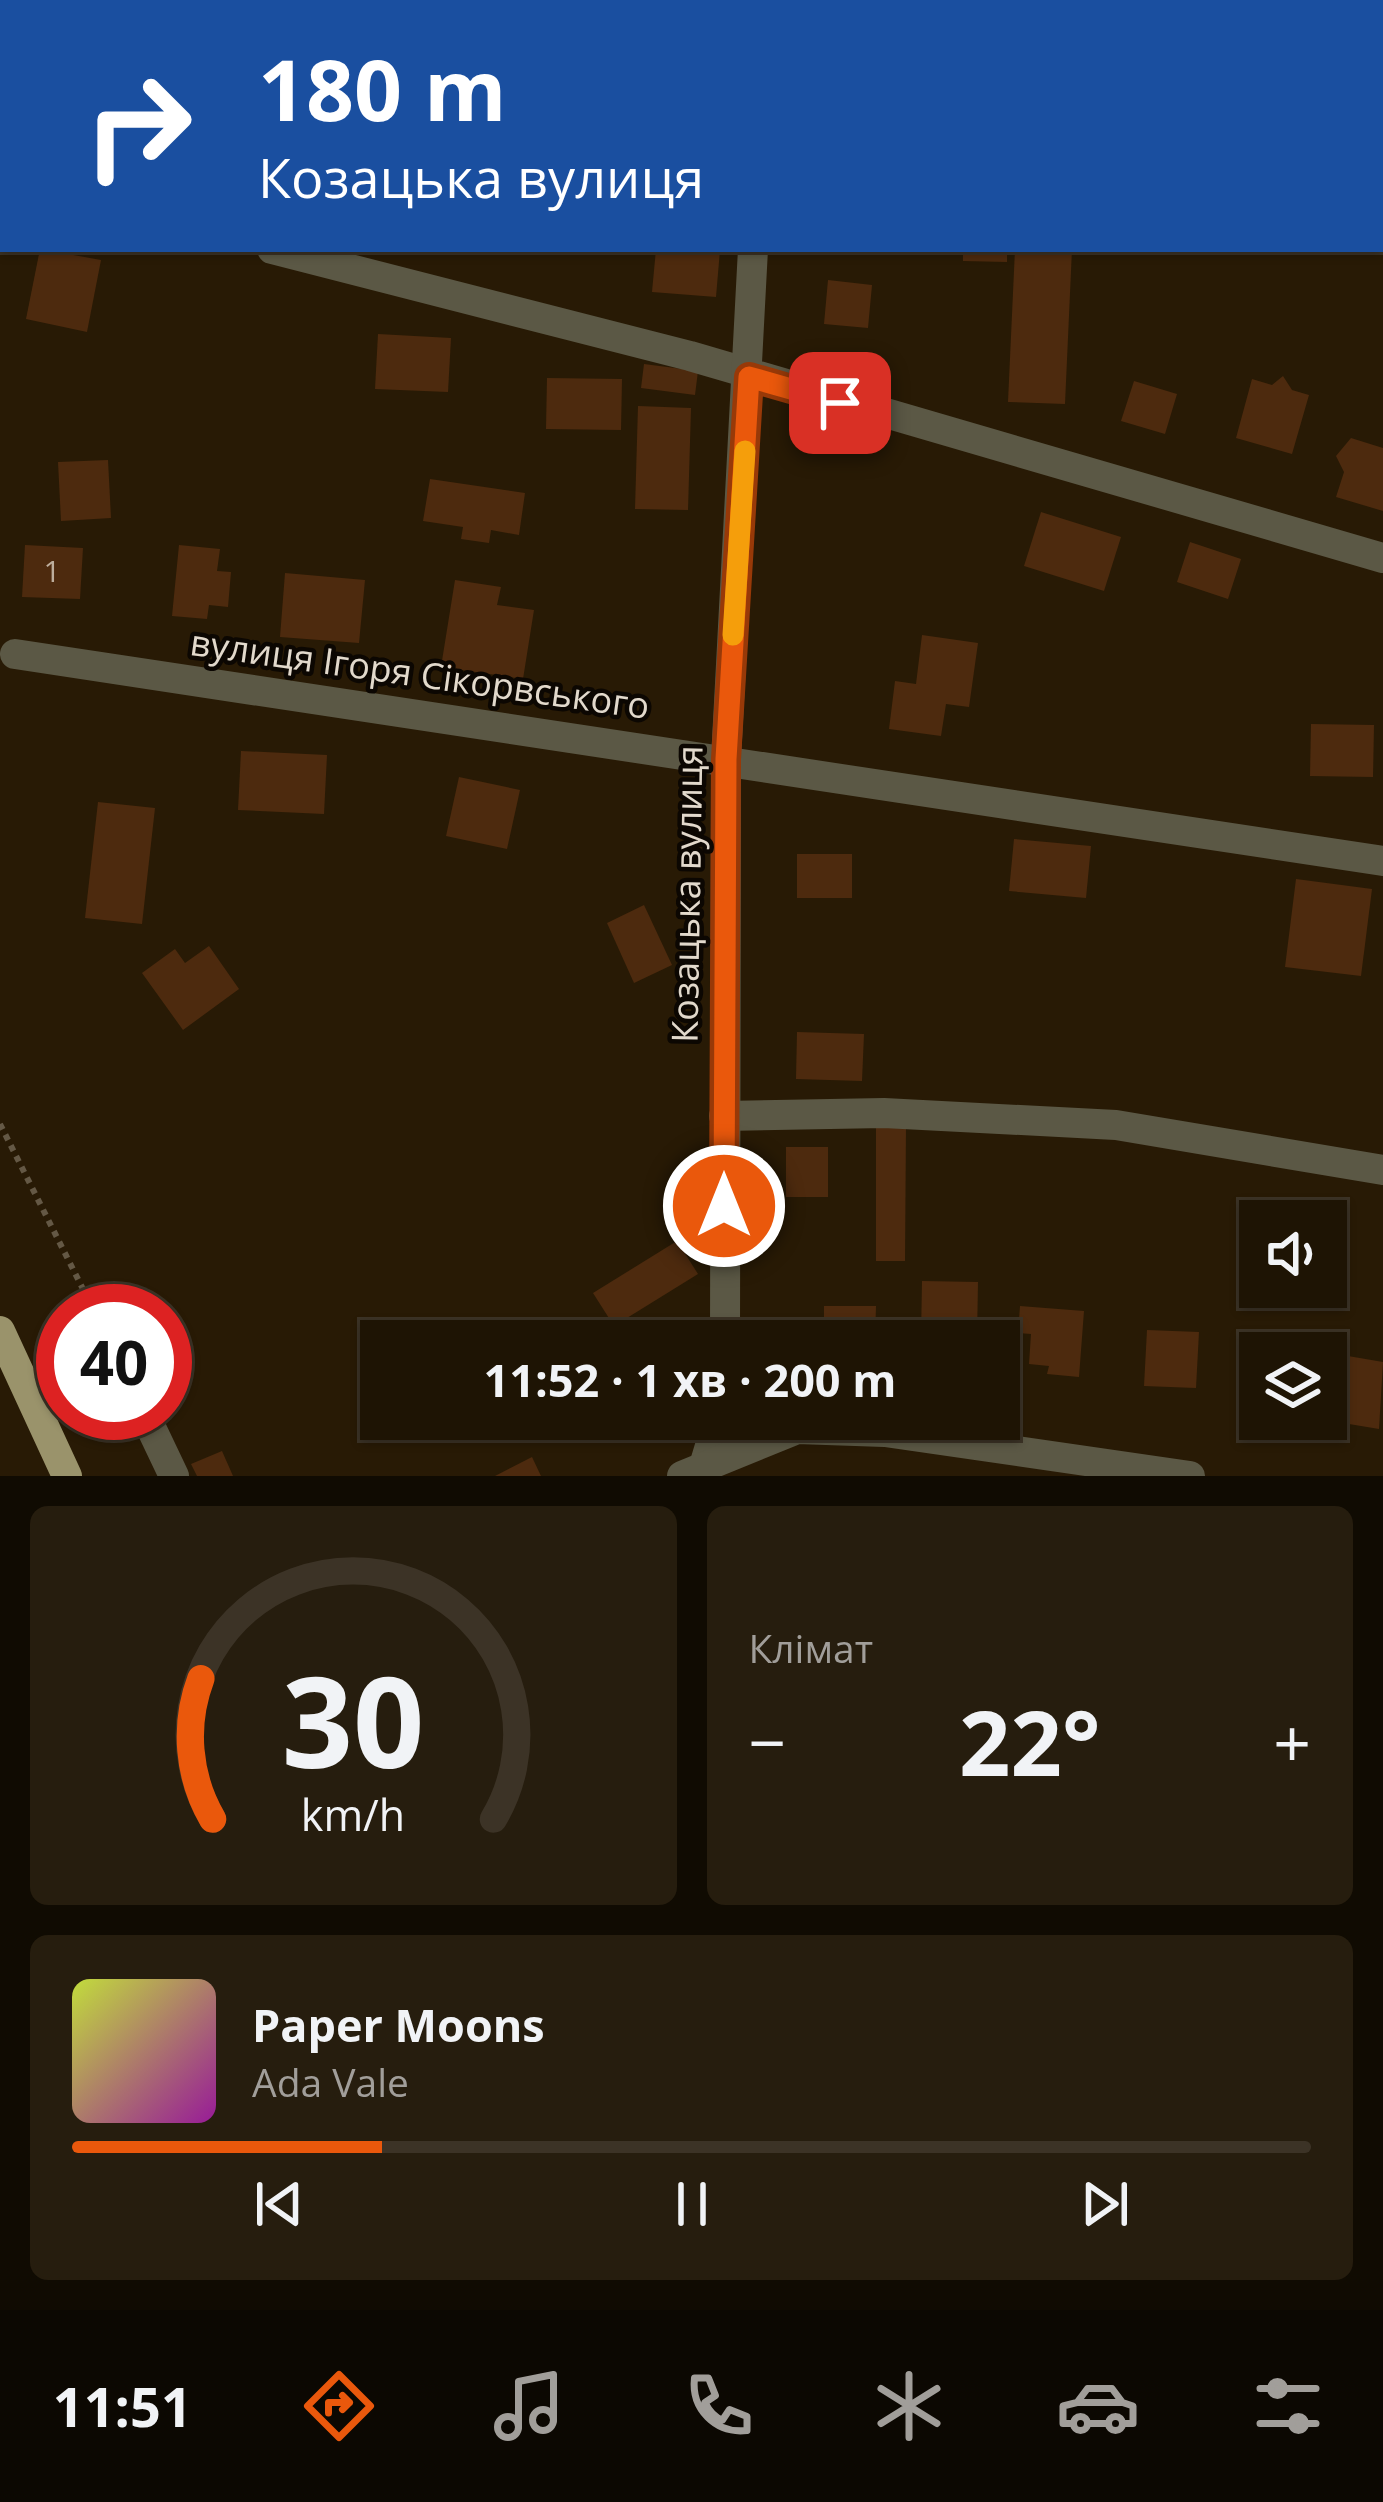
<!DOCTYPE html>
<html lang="uk">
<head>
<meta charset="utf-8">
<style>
	body { margin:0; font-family:"Open Sans",sans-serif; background:#261d0e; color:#f1f3f6; height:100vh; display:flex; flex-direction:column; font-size:45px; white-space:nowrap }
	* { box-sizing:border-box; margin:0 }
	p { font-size:39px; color:#a19e9a }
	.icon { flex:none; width:66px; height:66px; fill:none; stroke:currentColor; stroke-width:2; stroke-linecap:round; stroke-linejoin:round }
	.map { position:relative; height:1476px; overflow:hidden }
	.panel { display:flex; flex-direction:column; gap:30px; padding:30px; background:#100b02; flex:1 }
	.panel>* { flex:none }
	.banner { position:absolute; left:0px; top:0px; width:1383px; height:252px; box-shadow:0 3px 9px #0004,0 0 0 3px #3c3326; background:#1a4fa0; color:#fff; overflow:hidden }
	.controls { position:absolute; left:1239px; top:1200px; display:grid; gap:24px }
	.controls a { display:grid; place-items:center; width:108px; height:108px; border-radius:0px; background:#1e1404; box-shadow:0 3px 9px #0004,0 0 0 3px #3c3326; font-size:60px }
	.speed { position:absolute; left:36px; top:1284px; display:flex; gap:24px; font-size:60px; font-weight:700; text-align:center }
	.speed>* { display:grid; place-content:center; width:156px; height:156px; border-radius:50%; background:#1e1404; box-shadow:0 3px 9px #0004,0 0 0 3px #3c3326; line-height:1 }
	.speed .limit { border:18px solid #d22; background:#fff; color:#111 }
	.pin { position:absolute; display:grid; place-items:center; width:102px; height:102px; color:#fff; margin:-51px; border-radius:24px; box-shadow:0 6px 18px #0006 }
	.me { position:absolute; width:132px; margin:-66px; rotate:0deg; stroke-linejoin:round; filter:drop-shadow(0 0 9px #0008) }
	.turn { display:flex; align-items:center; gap:42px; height:252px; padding:0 60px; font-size:54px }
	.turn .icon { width:156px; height:156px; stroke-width:2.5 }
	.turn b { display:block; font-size:84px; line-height:102px }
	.big { font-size:90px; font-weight:700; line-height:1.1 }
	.panel .widget { flex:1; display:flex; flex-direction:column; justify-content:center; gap:18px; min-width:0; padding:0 42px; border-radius:18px; background:#261d0e }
	.panel .dial { align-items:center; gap:0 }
	.dial svg { height:312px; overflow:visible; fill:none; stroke:#3c3326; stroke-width:7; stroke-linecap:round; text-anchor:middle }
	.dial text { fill:#f1f3f6; stroke:none }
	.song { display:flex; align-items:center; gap:36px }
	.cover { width:144px; height:144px; border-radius:18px; background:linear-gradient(135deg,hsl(70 70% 55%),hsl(300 70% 35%)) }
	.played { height:12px; border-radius:6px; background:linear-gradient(90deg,#ea580c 25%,#3c3326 25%) }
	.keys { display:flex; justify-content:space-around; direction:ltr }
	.heat { display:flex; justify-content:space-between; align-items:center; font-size:66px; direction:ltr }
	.panel .tiles { flex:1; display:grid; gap:30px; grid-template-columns:1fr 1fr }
	.widget:last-child { grid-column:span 2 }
	.trip { position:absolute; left:360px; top:1320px; width:660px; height:120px; border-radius:0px; background:#1e1404; box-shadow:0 3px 9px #0004,0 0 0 3px #3c3326; font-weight:700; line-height:120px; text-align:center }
	.menu { display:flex; height:192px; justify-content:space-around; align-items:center; background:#0c0802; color:#a19e9a }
	.menu .icon { width:84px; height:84px }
	.menu .selected { color:#ea580c }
	.menu b { font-size:54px; color:#f1f3f6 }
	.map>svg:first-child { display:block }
	.building { fill:#4d2a0e }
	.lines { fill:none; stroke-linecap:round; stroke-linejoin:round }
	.path { stroke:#645845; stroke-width:6; stroke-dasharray:6 6; stroke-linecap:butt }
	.minor { stroke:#5b5845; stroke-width:30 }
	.major { stroke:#9a936b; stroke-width:30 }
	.route-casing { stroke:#983908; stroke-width:30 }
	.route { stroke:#ea580c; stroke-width:21 }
	.slow { stroke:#f59e0b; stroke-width:21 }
	.labels { text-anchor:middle; stroke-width:9; stroke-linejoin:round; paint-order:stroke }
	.number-label { font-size:30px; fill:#bdad9c }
	.street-label { font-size:36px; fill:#e2d9cc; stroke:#0c0702 }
</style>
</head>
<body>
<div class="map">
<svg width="1383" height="1476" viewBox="0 0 1383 1476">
	<rect width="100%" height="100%" fill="#281a05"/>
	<g class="building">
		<polygon points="40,249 101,260 87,332 26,319"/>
		<polygon points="656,249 720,250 716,297 652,292"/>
		<polygon points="963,249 1007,249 1007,262 963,261"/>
		<polygon points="1015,249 1072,249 1065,404 1008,402"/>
		<polygon points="828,280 872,285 868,328 824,324"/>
		<polygon points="378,334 451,338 448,392 375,389"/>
		<polygon points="644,364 698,371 695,395 641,388"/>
		<polygon points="1283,376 1292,390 1309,395 1292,454 1236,438 1252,379 1272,385"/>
		<polygon points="547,378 622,379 621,430 546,429"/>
		<polygon points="1134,381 1177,394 1165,434 1121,421"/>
		<polygon points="638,406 691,408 688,510 635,509"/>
		<polygon points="1351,438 1383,448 1383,511 1336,497 1344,472 1336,456"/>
		<polygon points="108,460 111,518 61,521 58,462"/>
		<polygon points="430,479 525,493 519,535 491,530 489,543 461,539 463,527 423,521"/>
		<polygon points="1041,512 1121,537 1104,591 1024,566"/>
		<polygon points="1190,542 1241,559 1228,599 1177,582"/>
		<polygon points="25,545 83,548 80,599 22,597"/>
		<polygon points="179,545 220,549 217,571 231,572 228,607 209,605 207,619 172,616"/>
		<polygon points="285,573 365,580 359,643 280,637"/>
		<polygon points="455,580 501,587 497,605 534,610 523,679 441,667"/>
		<polygon points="922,635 978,643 969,707 946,704 941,736 889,729 895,681 916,684"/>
		<polygon points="1311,724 1374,725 1373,777 1310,776"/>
		<polygon points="241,751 327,755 324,814 238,810"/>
		<polygon points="459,777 520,790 507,849 446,836"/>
		<polygon points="98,802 155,808 142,924 85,918"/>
		<polygon points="1014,839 1091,846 1086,898 1009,891"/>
		<rect x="797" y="854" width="55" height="44"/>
		<polygon points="1296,879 1372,889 1361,976 1285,967"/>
		<polygon points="644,905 672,965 634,983 607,923"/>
		<polygon points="209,946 239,989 183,1030 142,973 175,949 185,963"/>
		<polygon points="797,1032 864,1034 862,1081 796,1079"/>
		<polygon points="876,1125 906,1125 905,1261 876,1261"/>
		<rect x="786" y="1147" width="42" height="50"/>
		<polygon points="677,1241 698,1274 614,1326 593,1293"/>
		<polygon points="922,1281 978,1282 977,1338 921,1337"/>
		<polygon points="824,1306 876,1306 875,1341 824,1341"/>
		<polygon points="1020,1306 1084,1311 1079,1377 1047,1374 1049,1366 1029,1364 1031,1334 1018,1333"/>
		<polygon points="1147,1330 1199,1332 1196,1388 1144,1386"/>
		<polygon points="1348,1356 1383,1362 1379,1429 1337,1422"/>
		<polygon points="222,1451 233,1476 197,1476 191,1464"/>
		<polygon points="532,1457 541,1476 495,1476"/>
	</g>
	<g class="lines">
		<polyline class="path" points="0,1124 94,1311"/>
		<g class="minor">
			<polyline points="760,3 760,0"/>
			<polyline points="0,195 3,195"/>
			<polyline points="272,249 690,356 1383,558"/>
			<polyline points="15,654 1383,861"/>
			<polyline points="724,1116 884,1113 1116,1125 1383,1170"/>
			<polyline points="725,1341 726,759 753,249"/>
			<polyline points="144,1413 174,1476"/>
			<polyline points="704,1466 718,1419"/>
			<polyline points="682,1476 797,1429 885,1432 1190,1476"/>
		</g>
		<polyline class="major" points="0,1331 67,1476"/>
	</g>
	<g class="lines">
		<g class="route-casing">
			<polyline id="route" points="724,1206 726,759 749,377 840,403"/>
		</g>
		<use href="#route" class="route"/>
		<polyline class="slow" points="733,635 745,451"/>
	</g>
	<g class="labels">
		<g class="number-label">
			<text x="52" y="582">1</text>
		</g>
		<g class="street-label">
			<text transform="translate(420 674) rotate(8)" y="13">вулиця Ігоря Сікорвського</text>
			<text transform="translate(687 894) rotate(-89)" y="13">Козацька вулиця</text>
		</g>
	</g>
</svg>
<div class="controls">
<a><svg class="icon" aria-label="sound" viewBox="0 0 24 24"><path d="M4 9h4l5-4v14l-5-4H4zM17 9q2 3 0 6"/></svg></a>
<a><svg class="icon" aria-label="layers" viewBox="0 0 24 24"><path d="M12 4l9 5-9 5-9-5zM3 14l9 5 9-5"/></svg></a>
</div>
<div class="speed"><div class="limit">40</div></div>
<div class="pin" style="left:840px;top:403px;background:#d93025"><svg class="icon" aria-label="arrive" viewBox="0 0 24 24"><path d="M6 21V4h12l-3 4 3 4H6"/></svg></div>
<svg class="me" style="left:724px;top:1206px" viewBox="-20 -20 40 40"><circle r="17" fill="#ea580c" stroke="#fff" stroke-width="3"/><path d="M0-11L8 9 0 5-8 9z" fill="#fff"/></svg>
<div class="trip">11:52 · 1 хв · 200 m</div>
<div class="banner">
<div class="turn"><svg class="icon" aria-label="right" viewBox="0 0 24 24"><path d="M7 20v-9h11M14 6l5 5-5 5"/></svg><div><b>180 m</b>Козацька вулиця</div></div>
</div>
</div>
<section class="panel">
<div class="tiles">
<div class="widget dial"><svg viewBox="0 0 100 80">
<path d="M14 69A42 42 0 1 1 86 69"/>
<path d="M14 69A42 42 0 0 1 11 33" stroke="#ea580c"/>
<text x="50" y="56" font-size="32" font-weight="700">30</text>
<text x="50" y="72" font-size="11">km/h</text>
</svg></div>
<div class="widget"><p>Клімат</p>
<div class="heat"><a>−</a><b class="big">22°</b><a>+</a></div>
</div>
<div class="widget">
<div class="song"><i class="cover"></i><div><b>Paper Moons</b><p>Ada Vale</p></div></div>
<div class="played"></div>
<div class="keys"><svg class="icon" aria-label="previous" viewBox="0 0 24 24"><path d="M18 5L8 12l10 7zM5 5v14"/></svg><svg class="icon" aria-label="pause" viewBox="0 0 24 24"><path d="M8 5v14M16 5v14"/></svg><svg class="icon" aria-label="next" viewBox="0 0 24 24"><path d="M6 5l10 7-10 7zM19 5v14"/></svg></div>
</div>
</div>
</section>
<nav class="menu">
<b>11:51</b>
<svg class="icon selected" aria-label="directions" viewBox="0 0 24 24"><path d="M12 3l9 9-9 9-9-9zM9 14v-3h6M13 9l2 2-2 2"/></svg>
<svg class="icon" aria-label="music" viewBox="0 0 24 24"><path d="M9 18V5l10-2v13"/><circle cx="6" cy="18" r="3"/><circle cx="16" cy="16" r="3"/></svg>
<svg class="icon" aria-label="phone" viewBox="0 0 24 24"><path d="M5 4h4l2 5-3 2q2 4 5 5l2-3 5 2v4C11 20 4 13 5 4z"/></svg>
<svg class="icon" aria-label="climate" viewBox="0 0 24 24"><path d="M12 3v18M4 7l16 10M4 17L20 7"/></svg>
<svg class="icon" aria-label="car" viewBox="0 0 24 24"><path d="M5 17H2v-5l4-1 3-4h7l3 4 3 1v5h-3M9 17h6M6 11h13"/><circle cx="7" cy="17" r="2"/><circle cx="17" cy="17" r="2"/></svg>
<svg class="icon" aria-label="filters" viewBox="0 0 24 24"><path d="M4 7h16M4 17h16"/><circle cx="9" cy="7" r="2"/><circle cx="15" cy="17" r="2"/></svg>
</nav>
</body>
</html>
